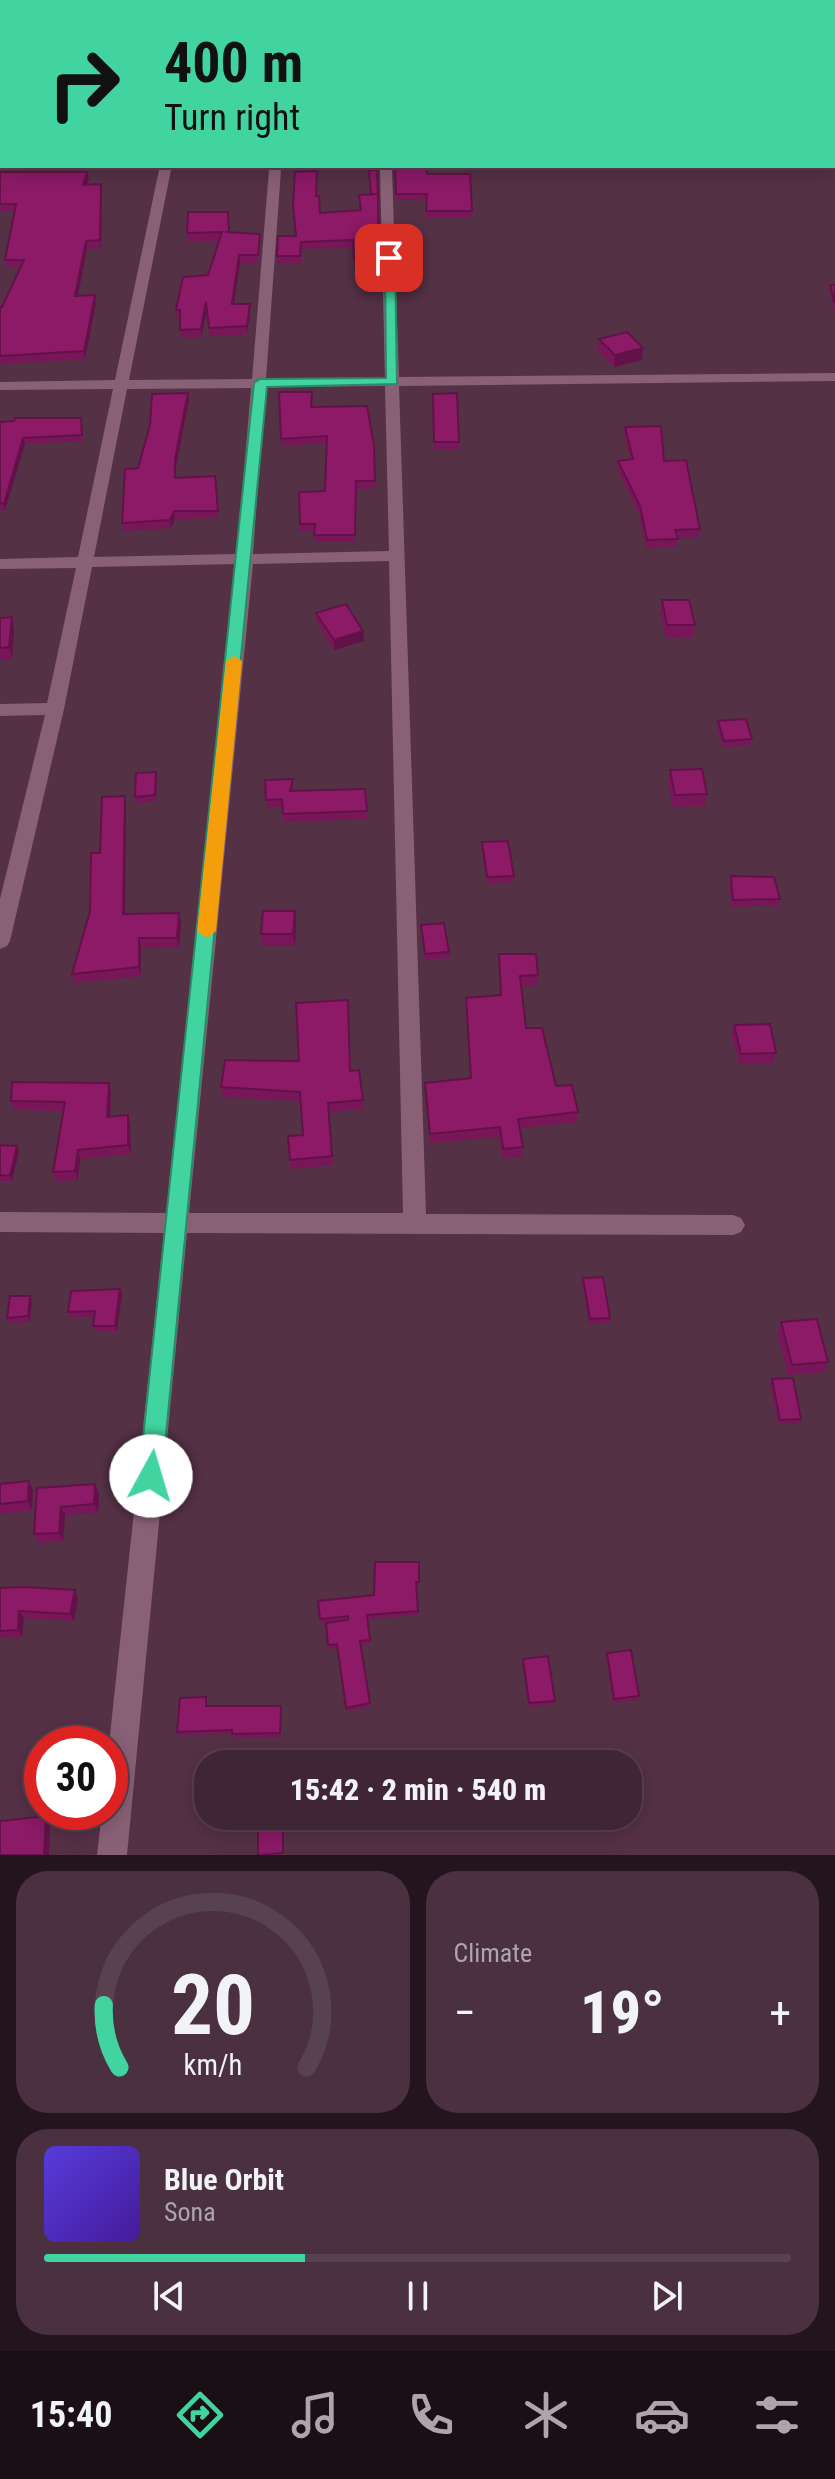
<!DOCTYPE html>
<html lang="en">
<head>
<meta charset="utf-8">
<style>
	body { margin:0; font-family:"Roboto Condensed",sans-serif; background:#4b3140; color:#f1f3f6; height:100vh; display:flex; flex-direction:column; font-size:30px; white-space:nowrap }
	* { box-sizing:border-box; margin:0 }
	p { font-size:26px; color:#aea5ac }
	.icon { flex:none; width:44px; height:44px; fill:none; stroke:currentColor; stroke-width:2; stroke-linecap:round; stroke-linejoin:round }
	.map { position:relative; height:1855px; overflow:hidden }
	.sheet { display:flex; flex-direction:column; gap:16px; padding:16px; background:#23141d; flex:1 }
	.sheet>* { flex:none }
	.top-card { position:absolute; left:0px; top:0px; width:836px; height:168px; box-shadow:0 4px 20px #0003,0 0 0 2px #59424f; background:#42d4a0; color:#111; overflow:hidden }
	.speed { position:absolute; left:24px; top:1726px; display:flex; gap:16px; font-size:40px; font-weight:700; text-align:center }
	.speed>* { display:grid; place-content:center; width:104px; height:104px; border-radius:50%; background:#402534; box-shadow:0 4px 20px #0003,0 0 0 2px #59424f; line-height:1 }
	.speed .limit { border:12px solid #d22; background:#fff; color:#111 }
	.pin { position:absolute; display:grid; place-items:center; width:68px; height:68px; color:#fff; margin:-34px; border-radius:16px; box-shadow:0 4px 12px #0006 }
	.me { position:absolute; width:88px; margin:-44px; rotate:6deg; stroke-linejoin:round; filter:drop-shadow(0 0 6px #0008) }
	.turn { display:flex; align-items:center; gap:28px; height:168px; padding:0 32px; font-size:36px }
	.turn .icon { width:104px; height:104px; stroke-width:2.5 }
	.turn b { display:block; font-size:56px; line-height:68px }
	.big { font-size:60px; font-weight:800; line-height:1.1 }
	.sheet .card { flex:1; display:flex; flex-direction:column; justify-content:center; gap:12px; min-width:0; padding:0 28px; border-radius:32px; background:#4b3140 }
	.sheet .dial { align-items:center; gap:0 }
	.dial svg { height:208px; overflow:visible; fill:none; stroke:#59424f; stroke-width:7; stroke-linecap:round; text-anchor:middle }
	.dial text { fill:#f1f3f6; stroke:none }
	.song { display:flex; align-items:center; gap:24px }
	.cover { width:96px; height:96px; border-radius:12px; background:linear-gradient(135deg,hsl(250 70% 55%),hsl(260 70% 35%)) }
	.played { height:8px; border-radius:4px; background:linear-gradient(90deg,#42d4a0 35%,#59424f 35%) }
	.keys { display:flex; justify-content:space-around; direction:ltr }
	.heat { display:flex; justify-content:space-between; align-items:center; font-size:44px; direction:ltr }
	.sheet .tiles { flex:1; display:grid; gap:16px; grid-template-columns:1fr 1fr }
	.card:last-child { grid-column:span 2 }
	.trip { position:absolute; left:194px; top:1750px; width:448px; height:80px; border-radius:32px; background:#402534; box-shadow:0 4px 20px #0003,0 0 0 2px #59424f; font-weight:800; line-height:80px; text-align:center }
	.menu { display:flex; height:128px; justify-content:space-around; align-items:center; background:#1a0f15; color:#aea5ac }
	.menu .icon { width:56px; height:56px }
	.menu .current { color:#42d4a0 }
	.menu b { font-size:36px; color:#f1f3f6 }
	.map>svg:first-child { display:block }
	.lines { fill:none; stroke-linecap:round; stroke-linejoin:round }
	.street { fill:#896177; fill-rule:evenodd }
	.wall { fill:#781659 }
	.shaded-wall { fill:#621248 }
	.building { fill:#8c1a67; stroke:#621248; stroke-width:2 }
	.route { fill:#42d4a0; stroke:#2b8a68; stroke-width:2 }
	.slow { fill:#f59e0b }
</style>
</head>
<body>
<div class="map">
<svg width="835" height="1855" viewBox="0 0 835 1855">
	<rect width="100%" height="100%" fill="#553146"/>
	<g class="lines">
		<g class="street">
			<polygon points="0,161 2,166 6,168 0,169"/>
			<path d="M58 166H427L421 170H392L399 377 835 373V381L399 386 426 1214 733 1215 741 1218 745 1225 741 1232 733 1235 187 1233 127 1855H97L102 1812H110L109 1744 164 1233 0 1232V1212L166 1213 236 564 92 567 64 709 10 941 7 946 0 949V899L45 715 0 716V704L47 703 76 568 0 569V559L78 557 113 389 0 390V382L115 380 159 170H64ZM171 170H269L252 379 129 380ZM281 170H380L385 378 266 379ZM385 386 389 551 253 554 265 387ZM251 388 237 554 94 557 127 389ZM389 561 403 1213H189L253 564Z"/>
		</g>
	</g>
	<g class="wall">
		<polygon points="395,169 427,174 470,174 472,217 426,217 427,199 396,200"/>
		<polygon points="377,170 379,265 354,266 354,247 302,249 301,264 277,263 277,256 296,236 317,196 320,213 360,210 359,195 371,194"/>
		<polygon points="0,172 89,179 86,185 101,184 102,192 101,248 87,249 78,296 96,303 85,359 0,364 0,307 2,307 21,268 7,267 5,260 15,211 0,211"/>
		<polygon points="187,233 260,234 258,263 240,263 234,304 250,313 247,334 210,336 207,310 201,337 181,338 180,318 177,318 176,310 208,275 219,241 188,241"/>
		<polygon points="830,285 835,285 835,313 829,291"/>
		<polygon points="599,339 642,360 614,367 598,351"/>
		<polygon points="457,393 459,449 434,449 433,394"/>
		<polygon points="312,399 312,407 374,445 375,488 356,489 355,542 315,542 314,531 300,531 299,492 325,491 327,443 282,446 281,439"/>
		<polygon points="189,400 176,466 176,478 215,476 218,518 175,519 171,528 124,531 122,523 138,468"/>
		<polygon points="81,418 83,441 25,444 5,510 0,509 0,422"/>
		<polygon points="625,427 664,461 700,529 698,537 677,538 676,547 646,548 639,514 617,469 618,461 630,460 624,435"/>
		<polygon points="662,600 695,625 693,637 666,638 660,613"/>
		<polygon points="316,613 363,631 364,641 334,650 317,623"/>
		<polygon points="0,618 14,628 12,659 0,660"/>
		<polygon points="718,721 752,739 750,745 723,747 717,727"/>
		<polygon points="670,770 707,794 705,806 673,807 668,782"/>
		<polygon points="157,778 156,801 136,803 135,797"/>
		<polygon points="293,779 293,791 365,789 367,819 284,822 282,807 267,808 265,780"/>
		<polygon points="125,796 126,805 125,914 181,922 179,947 141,948 141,976 74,983 72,974 90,911 100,853"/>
		<polygon points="482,842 514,876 514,882 487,883 482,849"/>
		<polygon points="731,876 780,899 778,905 732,907 729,883"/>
		<polygon points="296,923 295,946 262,946 261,934"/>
		<polygon points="421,925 449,952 449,958 425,960"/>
		<polygon points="499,954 538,975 537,985 521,986 526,1028 556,1086 578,1112 577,1122 520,1128 523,1147 522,1157 503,1159 499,1137 430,1143 425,1092 425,1083 470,1078 466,998 500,995"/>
		<polygon points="734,1025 776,1053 773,1063 739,1063 731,1035"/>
		<polygon points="350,1071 363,1100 363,1109 328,1112 333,1165 291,1169 288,1136 303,1135 301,1101 223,1097 221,1087"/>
		<polygon points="109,1083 111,1092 110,1117 130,1124 131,1154 80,1159 78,1180 56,1181 53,1172 64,1111 14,1110 11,1101"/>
		<polygon points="0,1145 19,1151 12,1181 0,1181"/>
		<polygon points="583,1278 610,1318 609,1323 589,1324 582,1283"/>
		<polygon points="120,1289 122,1294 117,1331 95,1331 93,1326 94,1317 70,1317 68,1312"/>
		<polygon points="30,1296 32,1301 30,1322 9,1323 7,1318"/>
		<polygon points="781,1322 828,1362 824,1372 788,1375 777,1332"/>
		<polygon points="772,1379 801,1419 799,1424 778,1424 770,1384"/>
		<polygon points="0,1484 33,1490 32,1510 0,1514"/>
		<polygon points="95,1484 99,1493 98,1513 65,1515 63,1541 39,1543 34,1534 37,1488"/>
		<polygon points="419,1562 419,1586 416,1586 418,1615 368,1619 370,1644 360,1645 370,1707 347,1711 337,1648 328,1649 328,1645 342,1621 320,1623 318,1601 374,1595"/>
		<polygon points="0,1588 75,1590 78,1598 74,1621 24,1618 22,1637 0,1638"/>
		<polygon points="607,1653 639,1696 637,1700 613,1703 606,1657"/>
		<polygon points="523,1659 555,1701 554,1704 529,1707 522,1662"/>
		<polygon points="206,1697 207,1706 282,1710 280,1737 233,1737 232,1734 179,1735 177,1732"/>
	</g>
	<g class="shaded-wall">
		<polygon points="87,172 89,179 84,193 83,185"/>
		<polygon points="101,184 102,192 101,248 100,240"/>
		<polygon points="86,241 87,249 76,304 75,296"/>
		<polygon points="239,255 240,263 233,312 232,304"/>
		<polygon points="95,295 96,303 85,359 84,351"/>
		<polygon points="206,302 207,310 201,337 201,329"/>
		<polygon points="250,304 250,313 247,334 247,326"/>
		<polygon points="643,348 642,360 614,367 615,355"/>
		<polygon points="188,393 189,400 176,466 176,486 175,459"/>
		<polygon points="23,438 25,444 5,510 4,504"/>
		<polygon points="174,511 175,519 171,528 170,520"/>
		<polygon points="12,617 14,628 12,659 9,647"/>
		<polygon points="363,631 364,641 334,650 334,640"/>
		<polygon points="125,796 126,805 125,923 123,914"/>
		<polygon points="295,911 296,923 295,946 293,934"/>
		<polygon points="179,913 181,922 179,947 177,938"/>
		<polygon points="139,938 141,948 141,976 139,967"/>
		<polygon points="109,1083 111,1092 110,1126 107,1117"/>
		<polygon points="128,1115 130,1124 131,1154 128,1145"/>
		<polygon points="17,1146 19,1151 12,1181 10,1176"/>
		<polygon points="78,1150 80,1159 78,1180 75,1171"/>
		<polygon points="120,1289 122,1294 117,1331 115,1326"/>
		<polygon points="30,1296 32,1301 30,1322 28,1316"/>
		<polygon points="29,1481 33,1490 32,1510 28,1501"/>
		<polygon points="95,1484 99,1493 98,1513 94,1504"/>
		<polygon points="61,1507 65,1515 63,1541 59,1533"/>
		<polygon points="75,1590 78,1598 74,1621 70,1614"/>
		<polygon points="19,1611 24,1618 22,1637 18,1630"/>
		<polygon points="46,1816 50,1822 49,1855 44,1855"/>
	</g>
	<g class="building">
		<polygon points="177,0 222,0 221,2 177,2"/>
		<polygon points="426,168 427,174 470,174 472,211 426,211 427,194 396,194 395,169"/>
		<polygon points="369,170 377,170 378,194 371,194"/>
		<polygon points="317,171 316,196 319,196 320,213 361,210 359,195 378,194 379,258 354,259 353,240 301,242 300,256 277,256 278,236 296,236 293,205 295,172"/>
		<polygon points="0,172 87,172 83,185 101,184 100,240 86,241 75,296 95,295 84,351 0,356 0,307 2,307 24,260 5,260 16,204 0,204"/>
		<polygon points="188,212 228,212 229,232 225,232 260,234 258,255 239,255 232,304 250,304 247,326 209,328 206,302 201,329 180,330 180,310 176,310 183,277 208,275 222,232 187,233"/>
		<polygon points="830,285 835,285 835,303"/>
		<polygon points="627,332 643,348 615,355 599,339"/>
		<polygon points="279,392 312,392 311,407 367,406 374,445 375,481 356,481 355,535 314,535 315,524 300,524 299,492 325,491 327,436 281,439"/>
		<polygon points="188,393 175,459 175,478 215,476 218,511 174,511 170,520 122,523 125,469 138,468 150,425 152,394"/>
		<polygon points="457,393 459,442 434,442 433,394"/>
		<polygon points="15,418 81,418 82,435 23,438 4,504 0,503 0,422 14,421"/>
		<polygon points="661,426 664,461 686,460 700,529 675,530 678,539 647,540 640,506 618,461 633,459 625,427"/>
		<polygon points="662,600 689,600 695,625 667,625"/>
		<polygon points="346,604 363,631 334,640 316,613"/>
		<polygon points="12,617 9,647 0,648 0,618"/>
		<polygon points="746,719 752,739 724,741 718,721"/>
		<polygon points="702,769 707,794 675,795 670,770"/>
		<polygon points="156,772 155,795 135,797 136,773"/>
		<polygon points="293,779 290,791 365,789 367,811 283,814 282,799 266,800 265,780"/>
		<polygon points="125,796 123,914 179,913 177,938 139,938 139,967 72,974 90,911 91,853 100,853 102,797"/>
		<polygon points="508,841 514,876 487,877 482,842"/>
		<polygon points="731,876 774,877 780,899 733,900"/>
		<polygon points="263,911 295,911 293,934 261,934"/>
		<polygon points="444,923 449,952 425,954 421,925"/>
		<polygon points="499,954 536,954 538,975 520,976 526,1028 542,1028 556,1086 572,1085 578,1112 518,1119 523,1147 503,1149 500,1127 430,1134 425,1083 471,1078 466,998 501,995"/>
		<polygon points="348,1000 350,1071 359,1070 363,1100 328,1103 332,1156 290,1160 288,1136 303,1135 300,1092 221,1087 225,1060 299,1061 296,1003"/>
		<polygon points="770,1024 776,1053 741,1054 734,1025"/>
		<polygon points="12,1082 109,1083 107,1117 128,1115 128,1145 78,1150 75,1171 53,1172 65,1102 11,1101"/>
		<polygon points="0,1145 17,1146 10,1176 0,1175"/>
		<polygon points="603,1277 610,1318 590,1319 583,1278"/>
		<polygon points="120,1289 115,1326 93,1326 95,1311 68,1312 71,1291"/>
		<polygon points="10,1296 30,1296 28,1316 7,1318"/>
		<polygon points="817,1319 828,1362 792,1365 781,1322"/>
		<polygon points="793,1378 801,1419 780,1420 772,1379"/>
		<polygon points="29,1481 28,1501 0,1504 0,1484"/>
		<polygon points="95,1484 94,1504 61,1507 59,1533 34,1534 37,1488"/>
		<polygon points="375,1562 419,1562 419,1582 416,1582 418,1611 367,1615 370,1640 360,1641 370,1703 346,1708 337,1644 328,1645 326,1623 348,1620 348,1616 320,1619 318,1601 374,1595"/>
		<polygon points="26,1587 75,1590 70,1614 19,1611 18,1630 0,1631 0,1588"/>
		<polygon points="631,1650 639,1696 614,1699 607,1653"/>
		<polygon points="548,1656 555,1701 529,1703 523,1659"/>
		<polygon points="206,1697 206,1706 281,1706 280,1733 232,1734 232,1730 177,1732 180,1698"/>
		<polygon points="277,1757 300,1758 299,1764 277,1764"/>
		<polygon points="46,1816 44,1855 0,1855 0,1821"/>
		<polygon points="283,1827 283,1853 258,1855 258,1828"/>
	</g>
	<polygon class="route" points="385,256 395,258 397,384 267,387 162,1476 159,1484 151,1487 142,1484 139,1476 254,383 260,379 386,378"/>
	<polygon class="slow" points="234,656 242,661 216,931 207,938 197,931 226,661"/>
</svg>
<div class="speed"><div class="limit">30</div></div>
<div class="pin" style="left:389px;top:258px;background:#d93025"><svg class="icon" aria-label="arrive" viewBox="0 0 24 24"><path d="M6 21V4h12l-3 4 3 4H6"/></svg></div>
<svg class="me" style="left:151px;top:1476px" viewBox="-20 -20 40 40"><circle r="19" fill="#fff"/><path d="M0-13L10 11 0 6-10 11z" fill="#42d4a0"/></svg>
<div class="trip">15:42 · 2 min · 540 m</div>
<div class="top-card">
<div class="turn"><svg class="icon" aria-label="right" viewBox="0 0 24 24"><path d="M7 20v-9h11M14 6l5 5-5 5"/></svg><div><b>400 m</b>Turn right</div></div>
</div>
</div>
<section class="sheet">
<div class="tiles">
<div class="card dial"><svg viewBox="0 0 100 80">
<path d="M14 69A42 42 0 1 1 86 69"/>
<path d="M14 69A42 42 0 0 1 8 45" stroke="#42d4a0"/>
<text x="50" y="56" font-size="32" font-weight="700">20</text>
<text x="50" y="72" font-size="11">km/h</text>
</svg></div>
<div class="card"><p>Climate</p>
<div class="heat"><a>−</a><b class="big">19°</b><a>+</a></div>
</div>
<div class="card">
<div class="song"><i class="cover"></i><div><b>Blue Orbit</b><p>Sona</p></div></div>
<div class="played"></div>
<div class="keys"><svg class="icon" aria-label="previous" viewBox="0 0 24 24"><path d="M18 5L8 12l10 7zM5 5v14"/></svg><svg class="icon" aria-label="pause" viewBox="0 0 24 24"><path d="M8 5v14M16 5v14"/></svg><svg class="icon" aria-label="next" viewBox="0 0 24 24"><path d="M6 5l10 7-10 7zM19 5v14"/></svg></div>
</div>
</div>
</section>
<nav class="menu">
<b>15:40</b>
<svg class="icon current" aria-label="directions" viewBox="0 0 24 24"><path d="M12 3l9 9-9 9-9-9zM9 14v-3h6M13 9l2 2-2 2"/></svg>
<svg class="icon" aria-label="music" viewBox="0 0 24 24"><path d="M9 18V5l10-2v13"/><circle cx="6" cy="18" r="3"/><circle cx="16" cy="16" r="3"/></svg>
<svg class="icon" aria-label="phone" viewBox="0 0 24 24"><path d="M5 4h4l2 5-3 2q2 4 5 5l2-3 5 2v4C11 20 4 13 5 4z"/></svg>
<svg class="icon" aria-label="climate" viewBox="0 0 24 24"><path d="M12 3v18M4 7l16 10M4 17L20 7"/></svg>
<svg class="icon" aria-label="car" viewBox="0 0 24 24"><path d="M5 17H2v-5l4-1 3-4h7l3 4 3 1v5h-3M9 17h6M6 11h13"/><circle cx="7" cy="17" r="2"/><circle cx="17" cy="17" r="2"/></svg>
<svg class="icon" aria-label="filters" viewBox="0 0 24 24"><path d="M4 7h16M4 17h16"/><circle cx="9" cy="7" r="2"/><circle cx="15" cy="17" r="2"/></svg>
</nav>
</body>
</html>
